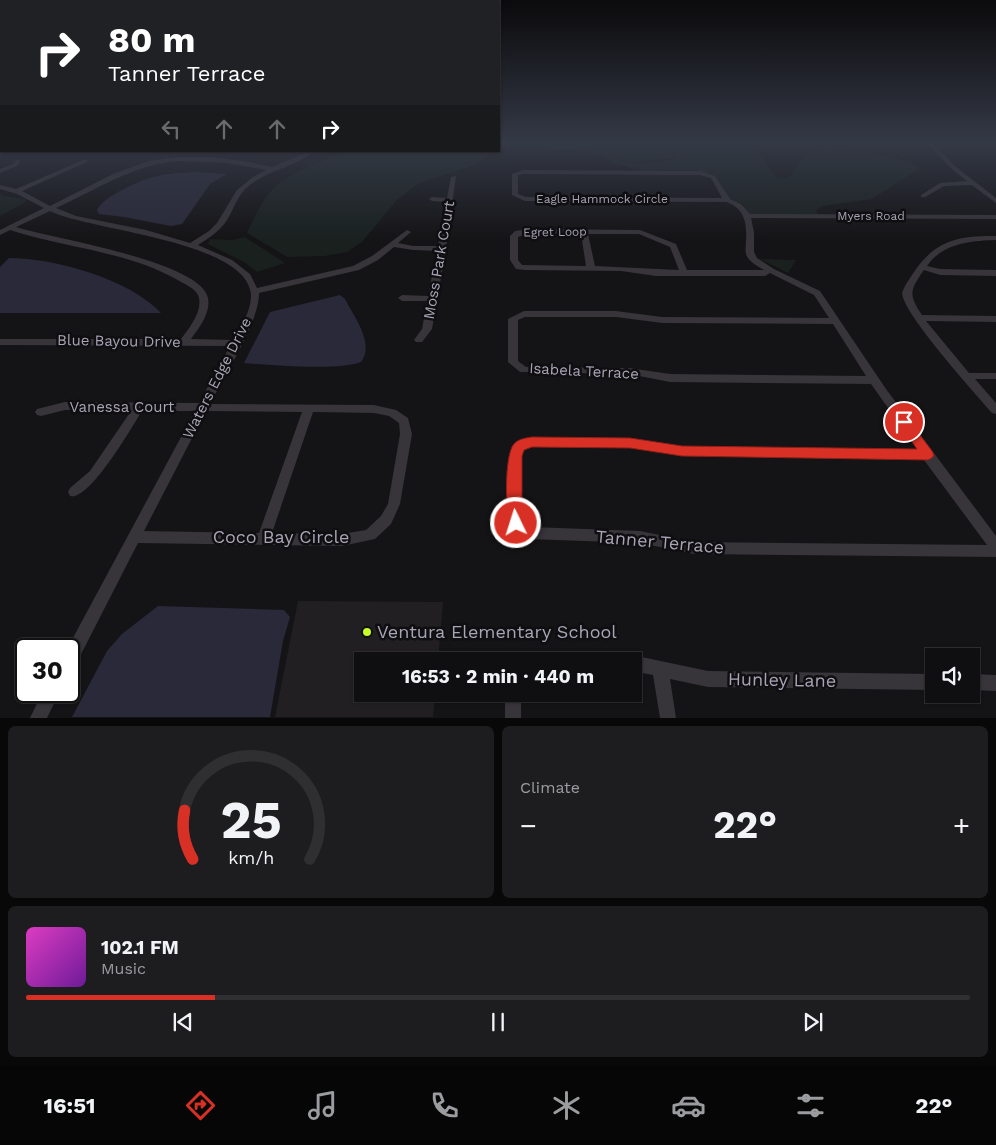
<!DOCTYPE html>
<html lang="en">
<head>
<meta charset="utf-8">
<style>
	body { margin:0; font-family:"Work Sans",sans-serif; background:#1d1c1e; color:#f1f3f6; height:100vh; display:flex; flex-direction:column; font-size:19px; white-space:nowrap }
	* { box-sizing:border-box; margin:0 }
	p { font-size:16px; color:#9b9c9f }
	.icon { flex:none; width:28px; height:28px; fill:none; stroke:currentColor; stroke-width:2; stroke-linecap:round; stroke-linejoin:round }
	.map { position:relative; height:718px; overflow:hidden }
	.details { display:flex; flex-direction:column; gap:8px; padding:8px; background:#080809; flex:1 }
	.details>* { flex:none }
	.guide { position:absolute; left:0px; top:0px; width:500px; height:152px; box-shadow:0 1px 4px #0004,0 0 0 1px #2f2e30; background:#202124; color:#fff; overflow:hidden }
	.buttons { position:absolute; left:925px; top:648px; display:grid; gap:10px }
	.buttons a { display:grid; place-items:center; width:55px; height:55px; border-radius:0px; background:#0f0e10; box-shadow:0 1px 4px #0004,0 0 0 1px #2f2e30; font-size:25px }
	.speed { position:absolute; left:15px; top:638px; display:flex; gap:10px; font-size:25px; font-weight:700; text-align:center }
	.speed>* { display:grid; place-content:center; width:65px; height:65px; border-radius:50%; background:#0f0e10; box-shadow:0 1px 4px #0004,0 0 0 1px #2f2e30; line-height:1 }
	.speed .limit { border:2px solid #111; border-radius:8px; background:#fff; color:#111 }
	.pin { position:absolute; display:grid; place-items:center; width:42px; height:42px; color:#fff; margin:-21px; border:2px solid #fff; border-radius:50%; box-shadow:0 1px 5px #0007 }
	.me { position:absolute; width:55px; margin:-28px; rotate:356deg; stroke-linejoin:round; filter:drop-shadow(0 0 4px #0008) }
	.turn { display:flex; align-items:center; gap:18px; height:105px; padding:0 25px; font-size:22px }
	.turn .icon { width:65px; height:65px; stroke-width:2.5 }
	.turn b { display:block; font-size:35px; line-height:42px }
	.lanes { display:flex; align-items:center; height:48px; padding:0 25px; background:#0003; justify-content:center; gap:25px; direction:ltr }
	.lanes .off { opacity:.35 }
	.big { font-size:38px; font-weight:700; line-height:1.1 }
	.details .card { flex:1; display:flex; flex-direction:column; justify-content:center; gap:8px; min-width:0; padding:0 18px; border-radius:8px; background:#1d1c1e }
	.details .dial { align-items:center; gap:0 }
	.dial svg { height:130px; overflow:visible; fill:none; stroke:#2f2e30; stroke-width:7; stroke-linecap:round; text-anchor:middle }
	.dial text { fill:#f1f3f6; stroke:none }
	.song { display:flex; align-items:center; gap:15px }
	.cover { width:60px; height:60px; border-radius:8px; background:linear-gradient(135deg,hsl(310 70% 55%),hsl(280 70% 35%)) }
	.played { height:5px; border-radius:2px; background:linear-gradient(90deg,#d93025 20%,#2f2e30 20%) }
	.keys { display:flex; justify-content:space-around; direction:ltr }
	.heat { display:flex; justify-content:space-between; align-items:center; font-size:28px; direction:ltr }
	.details .tiles { flex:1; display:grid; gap:8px; grid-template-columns:1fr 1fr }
	.card:last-child { grid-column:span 2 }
	.trip { position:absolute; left:354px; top:652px; width:288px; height:50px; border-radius:0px; background:#0f0e10; box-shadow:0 1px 4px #0004,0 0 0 1px #2f2e30; font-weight:700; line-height:50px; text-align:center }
	.menu { display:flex; height:80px; justify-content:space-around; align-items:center; background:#060606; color:#9b9c9f }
	.menu .icon { width:35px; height:35px }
	.menu .on { color:#d93025 }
	.menu b { font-size:22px; color:#f1f3f6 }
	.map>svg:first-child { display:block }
	.built { fill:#211f22 }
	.green { fill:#19201e }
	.water { fill:#29293a }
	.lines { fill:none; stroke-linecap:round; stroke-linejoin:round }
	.minor { fill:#37343a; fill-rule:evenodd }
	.major { fill:#54505a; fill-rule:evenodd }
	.route { fill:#d93025; stroke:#8d1f18 }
	.poi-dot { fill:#c6fc24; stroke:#0f0e10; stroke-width:2 }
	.labels { text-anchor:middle; stroke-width:5; stroke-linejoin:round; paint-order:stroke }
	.far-street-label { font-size:12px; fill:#a9a4b6; stroke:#0f0e10 }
	.street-label { font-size:15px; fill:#a9a4b6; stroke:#0f0e10 }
	.near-street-label { font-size:18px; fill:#a9a4b6; stroke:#0f0e10 }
	.near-poi-label { font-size:18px; fill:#a9a4b6; stroke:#0f0e10; text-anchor:start }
</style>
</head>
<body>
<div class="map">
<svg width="996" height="718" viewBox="0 0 996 718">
	<rect width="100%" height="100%" fill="#141315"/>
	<polygon class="built" points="298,601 443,602 438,661 362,661 362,694 435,694 433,717 275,717"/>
	<g class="green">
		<path d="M499 141H564L577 148 605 150 616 155 619 160 634 163 662 162 674 159 670 141H680L682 143H741L739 141H750L776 178H787L791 176 803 157 801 156 825 148 897 158 920 168 872 199 823 206 816 210 818 215 749 214 742 204 729 199C723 190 719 177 708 173 685 166 660 173 636 169 619 166 603 156 586 151 578 150 503 148 499 150Z"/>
		<path d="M567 141H668L673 158 633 162 620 159C610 144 592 154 578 148 574 146 571 142 567 141Z"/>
		<path d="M351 151H497L483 158 475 165 422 182 412 188 396 201 362 242 347 252 325 256 287 257 247 233C254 218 261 202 273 189 289 172 328 159 351 151Z"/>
		<polygon points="0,193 4,196 25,199 26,202 0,216"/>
		<polygon points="245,237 285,263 257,272 244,262 208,244 210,239 232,240"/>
		<polygon points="760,259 796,260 788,273"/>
	</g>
	<g class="water">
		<polygon points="680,141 739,141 741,143 690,144 682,143"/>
		<path d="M193 172 227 174 210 184 182 224 171 226 124 217 99 214 97 210C103 196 143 179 157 176 169 173 181 173 193 172Z"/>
		<path d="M9 258C55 258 129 279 161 313H0V267Z"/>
		<path d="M340 295 345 299C354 317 375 343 361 362 339 371 270 365 244 363L270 312Z"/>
		<polygon points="158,606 284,610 290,617 283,641 270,717 72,717 107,651 122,634"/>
	</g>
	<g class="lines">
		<g class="minor">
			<polygon points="773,141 783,141 780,143"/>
			<polygon points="925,141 931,141 956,167 996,198 996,203 972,185 944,186 925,197 921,197 921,195 940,183 967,181 952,169"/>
			<path d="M307 152 312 153C294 167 269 170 250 185 237 195 235 207 227 220 220 231 209 238 198 245L232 260 250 274 257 288 353 266 372 256 407 230 411 232 398 243 413 246H438L446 202 432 201 429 199 432 197 447 198 451 177 456 176 446 249 432 329 422 342H416L414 340 422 329 427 301H402L398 298 402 295 428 296 437 251 413 250 394 247 378 260 359 270 259 293C260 320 224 377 210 404L374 405 396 410 408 418 412 434 400 504 391 524 375 539 342 546 138 543 75 666 69 668V649H67L195 411H142C132 427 89 502 70 496L68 492 70 488 90 471 131 411 65 410 41 416 37 415 35 412 37 409 65 402 199 403 230 346 0 345V339H181C189 328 202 313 199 298 198 291 189 286 183 283 130 251 68 249 10 230L0 235V230L44 208 17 194 0 189V185L16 189 83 160H87V162L22 191 50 206 113 174 149 161 177 157H210L243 161 272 167ZM177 161 227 163 266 170 253 177 237 190 217 223 209 231 190 243 146 230 76 216 56 208C96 190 132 165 177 161ZM50 211C90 231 245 240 251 294 252 309 241 327 234 340L191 339C199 328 211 313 208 298 201 261 50 238 16 227ZM206 411 302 412 259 533 144 531ZM313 412 374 413 389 416 399 423 400 434 388 504 381 516 366 530 342 534 272 533Z"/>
			<polygon points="16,160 21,161 17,166 0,173 0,169 13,164"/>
			<path d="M523 170 701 171 715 176 730 199 741 204 750 214 996 215V219L751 218 754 232V252L757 258 774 269 820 291 886 389 996 536V557L694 554 640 543 528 539C518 535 511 527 508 517L510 451 520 441 532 438 629 439 682 446 918 450 871 384 670 382 629 374 520 372 508 362V319L524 311H616L662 317 829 318 814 295 770 273 765 276H656L621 271 525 270 516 269 510 260V236L515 231 530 229 640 230 676 244 687 270H764C757 266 748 261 746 254 745 250 746 245 746 241 747 224 745 208 726 202L525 201 512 195V174ZM523 174 700 175 711 178 722 198 526 197 518 194V175ZM530 233 581 234 586 266 522 265 518 260V237ZM588 234H639L670 247 679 270 595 266ZM525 317H616L662 323 833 324 866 376 670 374 629 368 526 367 518 361V320ZM532 446 629 447 682 456 924 460 987 545 694 542 640 531 531 527 520 517 522 453 528 447Z"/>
			<path d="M996 236V240C970 241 943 243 927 266L940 269 996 270V276L940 275 924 270C910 290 908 294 922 315L996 316V322L926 321 969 373H996V379H975L996 403V414L992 413C975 393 903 314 902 293 905 284 911 277 916 269 938 239 960 236 996 236Z"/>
			<polygon points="534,653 550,653 556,655 558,661 526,661 528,655"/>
			<polygon points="632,655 708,671 934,674 934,690 708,687 670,679 676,718 660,718 653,675 632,671 632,661 625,661 626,657"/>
			<polygon points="971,674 996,675 996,691 971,690"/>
			<polygon points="43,691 60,691 47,718 30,718"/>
			<rect x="505" y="694" width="16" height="24"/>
		</g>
		<rect class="major" x="0" y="141" width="1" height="4"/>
	</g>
	<linearGradient id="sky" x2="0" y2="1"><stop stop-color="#0b0a0c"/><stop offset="0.59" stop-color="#343946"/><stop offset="1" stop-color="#343946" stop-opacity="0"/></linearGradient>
	<rect width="996" height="241" fill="url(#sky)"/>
	<path class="route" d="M904 417 908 419 932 451 934 455 932 458 928 460 682 456 630 448 532 447 524 450 522 456V517L523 523 521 528 516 530 511 528C505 515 504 455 514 444 518 439 526 438 532 437L630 438 682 446 917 449 898 422 900 419Z"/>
	<circle class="poi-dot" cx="367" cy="632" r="5"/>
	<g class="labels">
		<g class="far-street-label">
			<text x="602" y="203">Eagle Hammock Circle</text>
			<text x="871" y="220">Myers Road</text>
			<text transform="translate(555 232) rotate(-1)" y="4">Egret Loop</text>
		</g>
		<g class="street-label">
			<text transform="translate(439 260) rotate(-80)" y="5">Moss Park Court</text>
			<text transform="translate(119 341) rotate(1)" y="5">Blue Bayou Drive</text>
			<text transform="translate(584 371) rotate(3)" y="5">Isabela Terrace</text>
			<text transform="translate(217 378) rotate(-63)" y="5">Waters Edge Drive</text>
			<text x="122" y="412">Vanessa Court</text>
		</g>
		<g class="near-street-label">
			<text x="281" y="543">Coco Bay Circle</text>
			<text transform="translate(660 542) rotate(5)" y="6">Tanner Terrace</text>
			<text transform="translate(782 680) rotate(1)" y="6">Hunley Lane</text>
		</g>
		<g class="near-poi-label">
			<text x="377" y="638">Ventura Elementary School</text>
		</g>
	</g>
</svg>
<div class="buttons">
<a><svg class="icon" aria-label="sound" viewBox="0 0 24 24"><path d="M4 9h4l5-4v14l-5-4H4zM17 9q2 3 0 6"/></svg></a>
</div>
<div class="speed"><div class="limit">30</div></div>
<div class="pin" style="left:904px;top:422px;background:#d93025"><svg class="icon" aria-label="arrive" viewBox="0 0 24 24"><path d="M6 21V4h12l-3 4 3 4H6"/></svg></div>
<svg class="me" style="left:516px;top:523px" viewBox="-20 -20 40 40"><circle r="17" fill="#d93025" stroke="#fff" stroke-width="3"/><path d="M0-11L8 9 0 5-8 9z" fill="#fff"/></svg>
<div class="trip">16:53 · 2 min · 440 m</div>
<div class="guide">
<div class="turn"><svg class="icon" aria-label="right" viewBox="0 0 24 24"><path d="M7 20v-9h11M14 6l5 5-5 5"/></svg><div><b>80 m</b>Tanner Terrace</div></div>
<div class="lanes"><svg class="icon off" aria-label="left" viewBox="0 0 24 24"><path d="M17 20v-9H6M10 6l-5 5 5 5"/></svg><svg class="icon off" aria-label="ahead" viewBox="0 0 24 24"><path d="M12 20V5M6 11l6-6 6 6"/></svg><svg class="icon off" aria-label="ahead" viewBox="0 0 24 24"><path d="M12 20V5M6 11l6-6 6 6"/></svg><svg class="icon" aria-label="right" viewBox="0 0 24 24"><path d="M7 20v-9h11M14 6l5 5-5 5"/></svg></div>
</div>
</div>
<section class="details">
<div class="tiles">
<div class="card dial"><svg viewBox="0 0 100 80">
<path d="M14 69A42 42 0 1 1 86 69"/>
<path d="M14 69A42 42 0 0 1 9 39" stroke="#d93025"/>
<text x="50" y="56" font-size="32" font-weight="700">25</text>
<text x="50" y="72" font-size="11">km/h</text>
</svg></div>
<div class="card"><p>Climate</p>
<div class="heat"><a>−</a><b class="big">22°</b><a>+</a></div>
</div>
<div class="card">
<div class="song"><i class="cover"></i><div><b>102.1 FM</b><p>Music</p></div></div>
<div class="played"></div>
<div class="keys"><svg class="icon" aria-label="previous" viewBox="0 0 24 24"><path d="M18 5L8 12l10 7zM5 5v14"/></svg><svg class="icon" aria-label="pause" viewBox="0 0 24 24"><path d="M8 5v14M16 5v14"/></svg><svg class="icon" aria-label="next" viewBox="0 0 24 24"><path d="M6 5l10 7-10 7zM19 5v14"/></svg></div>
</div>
</div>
</section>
<nav class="menu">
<b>16:51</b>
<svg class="icon on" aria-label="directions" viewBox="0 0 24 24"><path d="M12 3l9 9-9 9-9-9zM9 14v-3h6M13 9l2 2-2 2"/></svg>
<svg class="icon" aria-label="music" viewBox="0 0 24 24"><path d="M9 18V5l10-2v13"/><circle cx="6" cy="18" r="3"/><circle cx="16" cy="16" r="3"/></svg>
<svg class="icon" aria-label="phone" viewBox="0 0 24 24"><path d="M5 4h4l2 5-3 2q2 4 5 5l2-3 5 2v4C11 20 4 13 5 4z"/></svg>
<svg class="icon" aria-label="climate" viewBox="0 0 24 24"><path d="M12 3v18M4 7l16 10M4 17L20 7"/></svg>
<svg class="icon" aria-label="car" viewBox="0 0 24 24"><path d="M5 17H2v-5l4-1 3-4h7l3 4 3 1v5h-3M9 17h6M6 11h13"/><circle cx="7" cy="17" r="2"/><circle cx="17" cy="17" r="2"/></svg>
<svg class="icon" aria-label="filters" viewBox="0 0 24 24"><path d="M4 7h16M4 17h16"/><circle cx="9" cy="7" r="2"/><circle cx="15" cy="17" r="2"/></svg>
<b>22°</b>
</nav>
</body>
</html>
